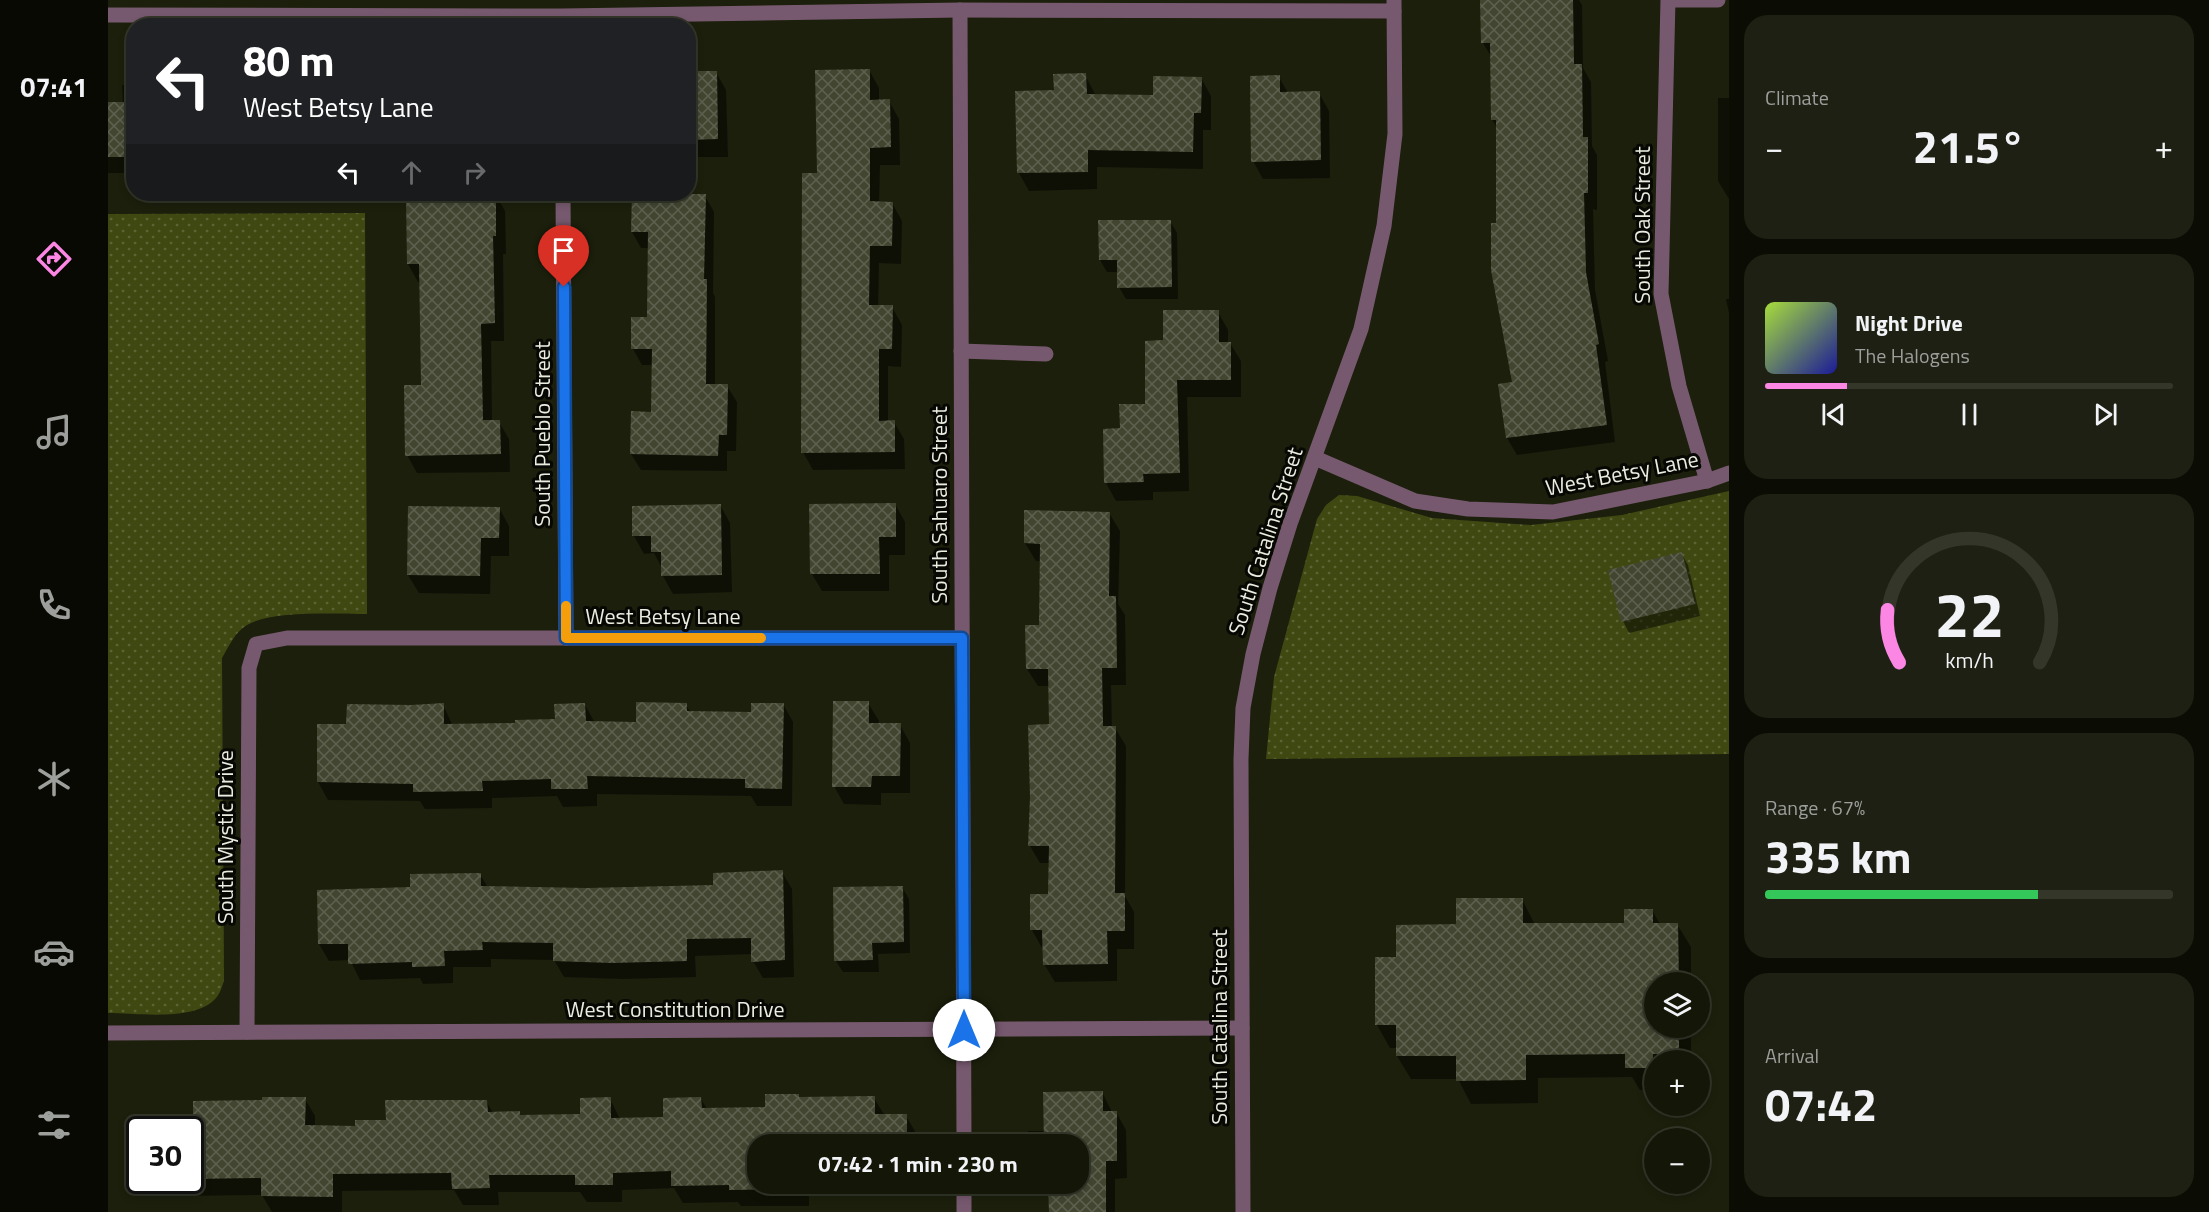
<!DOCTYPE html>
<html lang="en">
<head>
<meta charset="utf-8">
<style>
	body { margin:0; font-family:"Titillium Web",sans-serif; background:#1d2012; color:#f1f3f6; height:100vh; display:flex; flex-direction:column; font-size:22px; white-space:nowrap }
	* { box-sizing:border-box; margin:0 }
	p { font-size:20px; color:#9d9f9c }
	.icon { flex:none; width:33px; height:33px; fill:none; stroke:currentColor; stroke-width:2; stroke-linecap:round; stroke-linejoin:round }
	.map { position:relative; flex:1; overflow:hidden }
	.details { display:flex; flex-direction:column; gap:15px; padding:15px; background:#0b0d04; width:480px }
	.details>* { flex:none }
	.top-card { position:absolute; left:18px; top:18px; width:570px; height:183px; border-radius:24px; box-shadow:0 3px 9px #0003,0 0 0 2px #333629; background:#202124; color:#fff; overflow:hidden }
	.fabs { position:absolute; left:1536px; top:972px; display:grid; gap:12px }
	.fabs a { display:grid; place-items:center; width:66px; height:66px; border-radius:50%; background:#141708; box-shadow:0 3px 9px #0003,0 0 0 2px #333629; font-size:30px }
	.speed { position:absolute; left:18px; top:1116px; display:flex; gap:12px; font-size:30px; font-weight:700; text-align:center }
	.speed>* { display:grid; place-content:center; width:78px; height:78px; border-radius:50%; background:#141708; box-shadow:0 3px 9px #0003,0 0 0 2px #333629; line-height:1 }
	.speed .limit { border:3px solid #111; border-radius:9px; background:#fff; color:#111 }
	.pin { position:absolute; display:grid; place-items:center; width:51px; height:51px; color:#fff; margin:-62px -26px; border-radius:50% 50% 50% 0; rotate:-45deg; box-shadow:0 0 6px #0007 }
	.pin .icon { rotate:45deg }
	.me { position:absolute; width:66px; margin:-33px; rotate:0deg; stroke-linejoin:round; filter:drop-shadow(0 0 4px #0008) }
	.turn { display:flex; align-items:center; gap:21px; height:126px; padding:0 18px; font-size:27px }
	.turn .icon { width:78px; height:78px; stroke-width:2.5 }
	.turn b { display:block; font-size:42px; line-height:51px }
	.lanes { display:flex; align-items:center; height:57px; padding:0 18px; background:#0003; justify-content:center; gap:30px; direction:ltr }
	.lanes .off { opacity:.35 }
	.big { font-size:45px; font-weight:700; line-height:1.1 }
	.details .widget { flex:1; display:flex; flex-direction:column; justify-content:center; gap:9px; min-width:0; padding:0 21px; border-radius:24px; background:#1d2012 }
	.details .dial { align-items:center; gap:0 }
	.dial svg { height:156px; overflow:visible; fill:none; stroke:#333629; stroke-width:7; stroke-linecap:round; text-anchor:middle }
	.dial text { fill:#f1f3f6; stroke:none }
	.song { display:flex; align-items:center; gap:18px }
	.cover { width:72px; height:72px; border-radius:9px; background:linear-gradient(135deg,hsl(80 70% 55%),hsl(240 70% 35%)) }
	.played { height:6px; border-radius:3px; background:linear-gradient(90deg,#fc86e3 20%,#333629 20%) }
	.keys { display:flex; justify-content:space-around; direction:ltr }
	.heat { display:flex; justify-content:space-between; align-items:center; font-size:33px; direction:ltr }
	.charge { height:9px; border-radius:4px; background:linear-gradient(90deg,#34c759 67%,#333629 0) }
	.trip { position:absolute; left:639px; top:1134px; width:342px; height:60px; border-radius:24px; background:#141708; box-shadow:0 3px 9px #0003,0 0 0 2px #333629; font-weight:700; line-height:60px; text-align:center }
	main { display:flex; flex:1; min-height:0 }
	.tab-bar { display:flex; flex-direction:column; width:108px; justify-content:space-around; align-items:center; background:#080903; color:#9d9f9c }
	.tab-bar .icon { width:42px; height:42px }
	.tab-bar .active { color:#fc86e3 }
	.tab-bar b { font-size:27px; color:#f1f3f6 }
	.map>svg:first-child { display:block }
	.green { fill:url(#green-dots) }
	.shadow { fill:#0007 }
	.building { fill:url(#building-cross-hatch) }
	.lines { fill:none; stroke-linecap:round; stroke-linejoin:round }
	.minor { stroke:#77596f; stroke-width:15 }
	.tertiary { stroke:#77596f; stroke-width:15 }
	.route-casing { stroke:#114b97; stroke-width:15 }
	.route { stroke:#1a73e8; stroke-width:10 }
	.slow { stroke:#f59e0b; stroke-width:10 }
	.labels { text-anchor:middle; stroke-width:6; stroke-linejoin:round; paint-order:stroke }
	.street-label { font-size:22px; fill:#eaede0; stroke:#070803 }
</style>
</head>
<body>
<main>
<nav class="tab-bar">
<b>07:41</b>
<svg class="icon active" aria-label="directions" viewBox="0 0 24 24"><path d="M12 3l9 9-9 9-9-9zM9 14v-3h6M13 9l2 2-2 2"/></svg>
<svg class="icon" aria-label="music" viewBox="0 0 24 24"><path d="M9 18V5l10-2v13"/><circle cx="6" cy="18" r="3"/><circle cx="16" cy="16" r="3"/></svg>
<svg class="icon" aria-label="phone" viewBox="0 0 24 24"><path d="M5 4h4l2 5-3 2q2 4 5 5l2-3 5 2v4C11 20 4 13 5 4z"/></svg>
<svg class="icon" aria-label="climate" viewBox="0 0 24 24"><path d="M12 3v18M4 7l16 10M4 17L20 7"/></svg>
<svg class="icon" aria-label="car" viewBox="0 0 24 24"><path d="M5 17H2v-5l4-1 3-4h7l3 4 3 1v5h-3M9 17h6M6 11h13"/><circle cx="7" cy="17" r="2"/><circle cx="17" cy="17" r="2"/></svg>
<svg class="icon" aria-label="filters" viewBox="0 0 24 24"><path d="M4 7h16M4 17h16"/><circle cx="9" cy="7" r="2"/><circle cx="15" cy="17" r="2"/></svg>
</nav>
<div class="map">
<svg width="1621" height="1212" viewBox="0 0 1621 1212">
	<defs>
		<pattern id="green-dots" width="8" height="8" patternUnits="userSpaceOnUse" patternTransform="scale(1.5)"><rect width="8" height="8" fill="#404812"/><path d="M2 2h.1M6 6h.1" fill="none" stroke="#5c6334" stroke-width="1.8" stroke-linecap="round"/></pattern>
		<pattern id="building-cross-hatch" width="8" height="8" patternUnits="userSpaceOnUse" patternTransform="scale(1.5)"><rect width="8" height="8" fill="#424631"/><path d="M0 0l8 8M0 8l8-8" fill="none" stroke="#5d614f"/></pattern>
	</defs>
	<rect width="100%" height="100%" fill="#1b1f0b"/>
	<g class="green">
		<path d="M257 213 259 614C228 614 164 610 139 625 127 632 121 646 114 658L116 981C114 986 112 994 108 998 87 1022 30 1013 0 1013V214Z"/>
		<polygon points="1621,491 1621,754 1158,759 1166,677 1209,519 1218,505 1231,495 1249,496 1324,518 1423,525 1514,515"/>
	</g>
	<g class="shadow">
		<polygon points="1374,0 1471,0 1474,5 1475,68 1483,82 1484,146 1489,155 1489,210 1485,209 1487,290 1500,361 1497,362 1507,442 1409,455 1399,438 1405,383 1390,224 1390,129 1384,120 1384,58 1375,43"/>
		<polygon points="761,70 771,88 771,101 781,101 791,119 792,165 772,165 771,203 784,203 794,221 793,264 771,263 770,307 784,307 794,325 793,367 780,366 780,422 786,422 796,439 797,469 705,470 695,452 711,175"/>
		<polygon points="608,72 618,90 620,157 580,157 580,73"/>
		<polygon points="977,75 988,96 1046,97 1093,78 1103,96 1103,130 1095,130 1095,169 989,167 989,189 921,191 911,173 947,92"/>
		<polygon points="1171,77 1180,93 1211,93 1221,111 1222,178 1155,179 1145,161"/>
		<polygon points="14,85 26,85 26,184 19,173 0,173 0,104 15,103"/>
		<polygon points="1610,98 1621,98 1621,199 1610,181"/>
		<polygon points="300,194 387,194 397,211 398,254 395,254 396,341 383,341 384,422 391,422 401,439 402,472 309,473 299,455 315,387 313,282 310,282 300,264"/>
		<polygon points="525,195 597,196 606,212 605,293 607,297 607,386 619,386 629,402 628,451 619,451 619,471 533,470 523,454 544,413 545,365 534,365 525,349 540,319 541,248 533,248 524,232"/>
		<polygon points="1062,221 1069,233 1070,299 1018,299 1011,287 1011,272 999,272 992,260"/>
		<polygon points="1618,299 1621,299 1621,313"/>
		<polygon points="1110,312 1120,330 1120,343 1122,343 1133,361 1133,397 1079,397 1081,491 1045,492 1045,500 1008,501 998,483 997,430 1013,429 1038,405 1057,342"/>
		<polygon points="787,504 797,522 797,555 781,555 781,591 714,591 704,574"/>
		<polygon points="612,505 622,523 624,592 565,594 555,576 554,568 546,553 536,554 526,536"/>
		<polygon points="391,508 401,526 401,556 383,556 382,594 311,593 300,575"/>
		<polygon points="1001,513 1012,531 1010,604 1017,615 1018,685 1003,685 1004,728 1007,728 1018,746 1017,896 1026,912 1026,949 1009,949 1009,981 947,982 936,964 936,948 934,948 924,930 941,896 942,863 932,863 922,846 942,726 941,686 930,686 919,669 932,626 933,561 928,561 917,543"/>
		<polygon points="1573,553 1580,565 1592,616 1521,633 1515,621"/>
		<polygon points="760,703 771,721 770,724 792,725 802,743 802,793 773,793 773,805 736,804 726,786"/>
		<polygon points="675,704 685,722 684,806 649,806 643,796 489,794 489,806 455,807 449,796 384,798 384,808 317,809 312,801 220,800 210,782 211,725 240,726 303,706 335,705 345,726 409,725 448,720 477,705 487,723 529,724 578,705 583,713 645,714"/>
		<polygon points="674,872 684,889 686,977 655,978 645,961 645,954 587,956 588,977 515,979 456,977 446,960 383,959 383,967 345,967 345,983 315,984 312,978 252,980 242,960 221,961 211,944 210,891 304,889 372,874 380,888 479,889 607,886"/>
		<polygon points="794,887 801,899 802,953 770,954 771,972 735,972 728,961"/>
		<polygon points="1414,899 1427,925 1517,924 1544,910 1552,924 1569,924 1583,947 1583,982 1546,982 1546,1028 1583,1028 1583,1060 1546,1060 1546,1090 1532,1090 1524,1077 1430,1078 1430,1103 1363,1104 1350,1079 1303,1079 1289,1056 1289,1048 1282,1048 1269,1025 1290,959 1349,926"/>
		<polygon points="994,1092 1004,1112 1008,1112 1018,1130 1019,1178 1007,1179 1007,1212 942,1212 942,1184 970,1184 970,1144 921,1144 920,1131 937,1131"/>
		<polygon points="690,1095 692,1099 766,1098 777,1116 798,1116 808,1133 808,1144 650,1144 650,1184 808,1184 808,1188 701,1189 701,1206 633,1206 630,1202 575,1203 566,1188 514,1190 514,1202 479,1202 472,1192 390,1192 391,1205 355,1205 346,1190 234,1191 234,1212 164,1212 154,1195 67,1196 58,1180 82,1180 82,1130 56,1130 56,1121 86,1120 197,1099 207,1116 207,1126 248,1127 378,1101 385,1113 411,1113 413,1116 473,1115 502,1099 512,1119 557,1118 593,1099 599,1109 659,1109"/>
	</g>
	<g class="building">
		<polygon points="1372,0 1465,0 1466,64 1474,64 1475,137 1480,137 1480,193 1476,193 1478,272 1491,344 1488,345 1499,425 1398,438 1390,384 1404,382 1383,270 1383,223 1388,223 1388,120 1383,120 1382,43 1373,43"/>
		<polygon points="762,69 762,100 782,99 783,147 762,148 762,201 785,202 784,246 762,246 761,305 785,305 784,349 771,349 771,421 787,420 787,452 693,453 694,173 709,173 707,70"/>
		<polygon points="580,71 609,71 610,139 580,140"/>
		<polygon points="978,73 979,94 1045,95 1045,76 1094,77 1093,113 1086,113 1085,152 980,150 980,172 909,173 907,91 946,90 945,74"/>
		<polygon points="1172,75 1172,92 1212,91 1213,160 1143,162 1142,76"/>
		<rect x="0" y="102" width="26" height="55"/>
		<polygon points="298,194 388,194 388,236 385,236 387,323 373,324 375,420 392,420 393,454 297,456 296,385 313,385 311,264 299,264"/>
		<polygon points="524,194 598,194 596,279 599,279 598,384 620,384 619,435 611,435 610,456 522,454 523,411 543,412 544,349 523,349 523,317 539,317 540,232 523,232"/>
		<polygon points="990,220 1063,220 1064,287 1009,288 1009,260 991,260"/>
		<polygon points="1055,310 1111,310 1111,342 1123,342 1123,380 1069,380 1072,473 1035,474 1036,482 996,483 995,429 1012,428 1011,404 1037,404 1037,341 1055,340"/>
		<polygon points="788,503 788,537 771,537 772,574 702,574 701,504"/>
		<polygon points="613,504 614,575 553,576 553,552 543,552 543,536 524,536 524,506"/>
		<polygon points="300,506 392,507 391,538 373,538 372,576 299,575"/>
		<polygon points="916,510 1002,512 1001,596 1008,596 1009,668 994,668 995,726 1008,726 1007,893 1017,893 1017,931 999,931 1000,964 935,965 934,930 922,930 922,894 940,894 941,846 920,846 922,797 920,725 941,724 940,669 918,669 917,625 931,625 932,544 916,543"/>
		<polygon points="1574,552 1587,604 1513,622 1500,570"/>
		<polygon points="725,701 761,701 761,723 793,723 792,776 764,776 763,787 724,787"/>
		<polygon points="528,702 579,703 579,711 643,712 643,703 676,703 674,789 637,788 637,779 479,776 480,789 443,789 443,779 374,781 375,791 305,792 305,784 209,782 209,724 238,724 239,704 303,705 336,703 336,724 407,723 407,720 447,719 446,704 477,703 478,721 528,722"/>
		<polygon points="675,870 677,960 643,962 643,938 579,939 579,961 504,963 445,961 445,943 374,942 375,950 336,951 337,966 304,967 304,962 240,964 240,944 210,944 209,890 302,887 302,874 373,873 373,886 479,888 605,885 605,873"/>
		<polygon points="795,886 796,942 764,943 765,960 726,961 725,887"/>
		<polygon points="1348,898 1415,898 1415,923 1516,923 1516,909 1545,909 1545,923 1570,923 1571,982 1546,982 1546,1028 1571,1028 1571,1054 1545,1054 1545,1068 1517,1068 1517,1054 1418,1055 1418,1080 1348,1081 1348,1056 1288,1056 1288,1025 1267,1025 1267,957 1288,957 1288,925 1348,924"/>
		<polygon points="995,1091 995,1111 1009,1111 1009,1161 998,1161 998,1212 941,1212 940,1184 970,1184 970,1144 936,1144 935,1092"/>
		<polygon points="657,1094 691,1094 691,1097 767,1096 767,1114 799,1114 799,1144 650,1144 650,1184 692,1184 692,1189 621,1190 621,1185 563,1186 563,1171 505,1173 505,1185 467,1185 467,1175 381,1175 382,1188 344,1189 343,1173 225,1174 225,1197 153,1196 153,1178 82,1179 82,1119 85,1119 85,1101 154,1100 154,1097 198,1097 197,1125 247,1126 247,1120 278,1120 277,1100 379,1100 380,1112 412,1111 412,1115 472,1114 472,1098 503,1097 503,1118 555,1117 555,1098 593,1097 594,1108 657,1107"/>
	</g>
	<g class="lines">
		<g class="minor">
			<polyline points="852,10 856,1144"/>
			<polyline points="0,15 454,16 852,10 1286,11"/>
			<polyline points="455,194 458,638"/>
			<polyline points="853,351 938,354"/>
			<polyline points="1207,458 1307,501 1360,509 1445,512 1599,481 1621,473"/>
			<polyline points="1599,481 1571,386 1553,294 1560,0 1610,0"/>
			<polyline points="139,1032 141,668 148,644 179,638 854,638"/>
			<polyline points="0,1033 1134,1028"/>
			<polyline points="856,1184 856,1212"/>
		</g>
		<polyline class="tertiary" points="1135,1212 1133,759 1135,708 1145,654 1162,588 1182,524 1253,329 1276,226 1287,134 1286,0"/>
	</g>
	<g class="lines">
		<g class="route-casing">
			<polyline id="route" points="456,287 458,638 854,638 856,1030"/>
		</g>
		<use href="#route" class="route"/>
		<polyline class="slow" points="458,606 458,638 653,638"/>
	</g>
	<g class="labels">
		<g class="street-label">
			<text transform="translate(1534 225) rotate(-90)" y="8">South Oak Street</text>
			<text transform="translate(434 434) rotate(-90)" y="8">South Pueblo Street</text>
			<text transform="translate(1514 473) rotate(-11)" y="8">West Betsy Lane</text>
			<text transform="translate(831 505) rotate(-90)" y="8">South Sahuaro Street</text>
			<text transform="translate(1157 541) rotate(-72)" y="8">South Catalina Street</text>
			<text x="555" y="624">West Betsy Lane</text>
			<text transform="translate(117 837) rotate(-90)" y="8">South Mystic Drive</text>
			<text x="567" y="1017">West Constitution Drive</text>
			<text transform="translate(1111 1027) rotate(-90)" y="8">South Catalina Street</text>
		</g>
	</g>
</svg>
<div class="fabs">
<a><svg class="icon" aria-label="layers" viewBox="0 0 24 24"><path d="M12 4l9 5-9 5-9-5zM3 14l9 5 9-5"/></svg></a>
<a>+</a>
<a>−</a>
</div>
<div class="speed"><div class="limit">30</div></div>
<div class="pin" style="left:456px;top:287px;background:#d93025"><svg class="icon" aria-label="arrive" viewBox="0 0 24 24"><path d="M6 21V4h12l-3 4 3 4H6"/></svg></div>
<svg class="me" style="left:856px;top:1030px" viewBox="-20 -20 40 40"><circle r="19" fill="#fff"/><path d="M0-13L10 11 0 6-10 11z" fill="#1a73e8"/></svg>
<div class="trip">07:42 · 1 min · 230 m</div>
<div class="top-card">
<div class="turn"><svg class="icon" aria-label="left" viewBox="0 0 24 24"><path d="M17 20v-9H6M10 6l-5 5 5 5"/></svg><div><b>80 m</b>West Betsy Lane</div></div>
<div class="lanes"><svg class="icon" aria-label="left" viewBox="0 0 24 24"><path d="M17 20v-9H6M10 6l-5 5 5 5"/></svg><svg class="icon off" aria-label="ahead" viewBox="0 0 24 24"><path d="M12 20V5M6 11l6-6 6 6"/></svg><svg class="icon off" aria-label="right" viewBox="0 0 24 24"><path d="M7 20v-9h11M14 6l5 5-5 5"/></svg></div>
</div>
</div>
<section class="details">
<div class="widget"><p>Climate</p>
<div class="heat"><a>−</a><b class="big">21.5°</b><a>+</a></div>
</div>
<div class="widget">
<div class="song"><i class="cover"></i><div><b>Night Drive</b><p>The Halogens</p></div></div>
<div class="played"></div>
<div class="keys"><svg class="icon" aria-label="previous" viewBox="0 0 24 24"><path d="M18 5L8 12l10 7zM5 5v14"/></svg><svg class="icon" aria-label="pause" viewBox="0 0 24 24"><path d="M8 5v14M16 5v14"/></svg><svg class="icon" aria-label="next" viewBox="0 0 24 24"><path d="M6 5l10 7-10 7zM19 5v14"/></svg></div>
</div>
<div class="widget dial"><svg viewBox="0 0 100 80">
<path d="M14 69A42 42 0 1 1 86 69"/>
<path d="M14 69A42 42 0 0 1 8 42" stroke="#fc86e3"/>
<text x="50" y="56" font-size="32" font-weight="700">22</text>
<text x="50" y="72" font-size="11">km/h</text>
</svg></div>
<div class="widget"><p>Range · 67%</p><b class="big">335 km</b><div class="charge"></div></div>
<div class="widget"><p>Arrival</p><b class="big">07:42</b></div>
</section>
</main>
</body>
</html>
